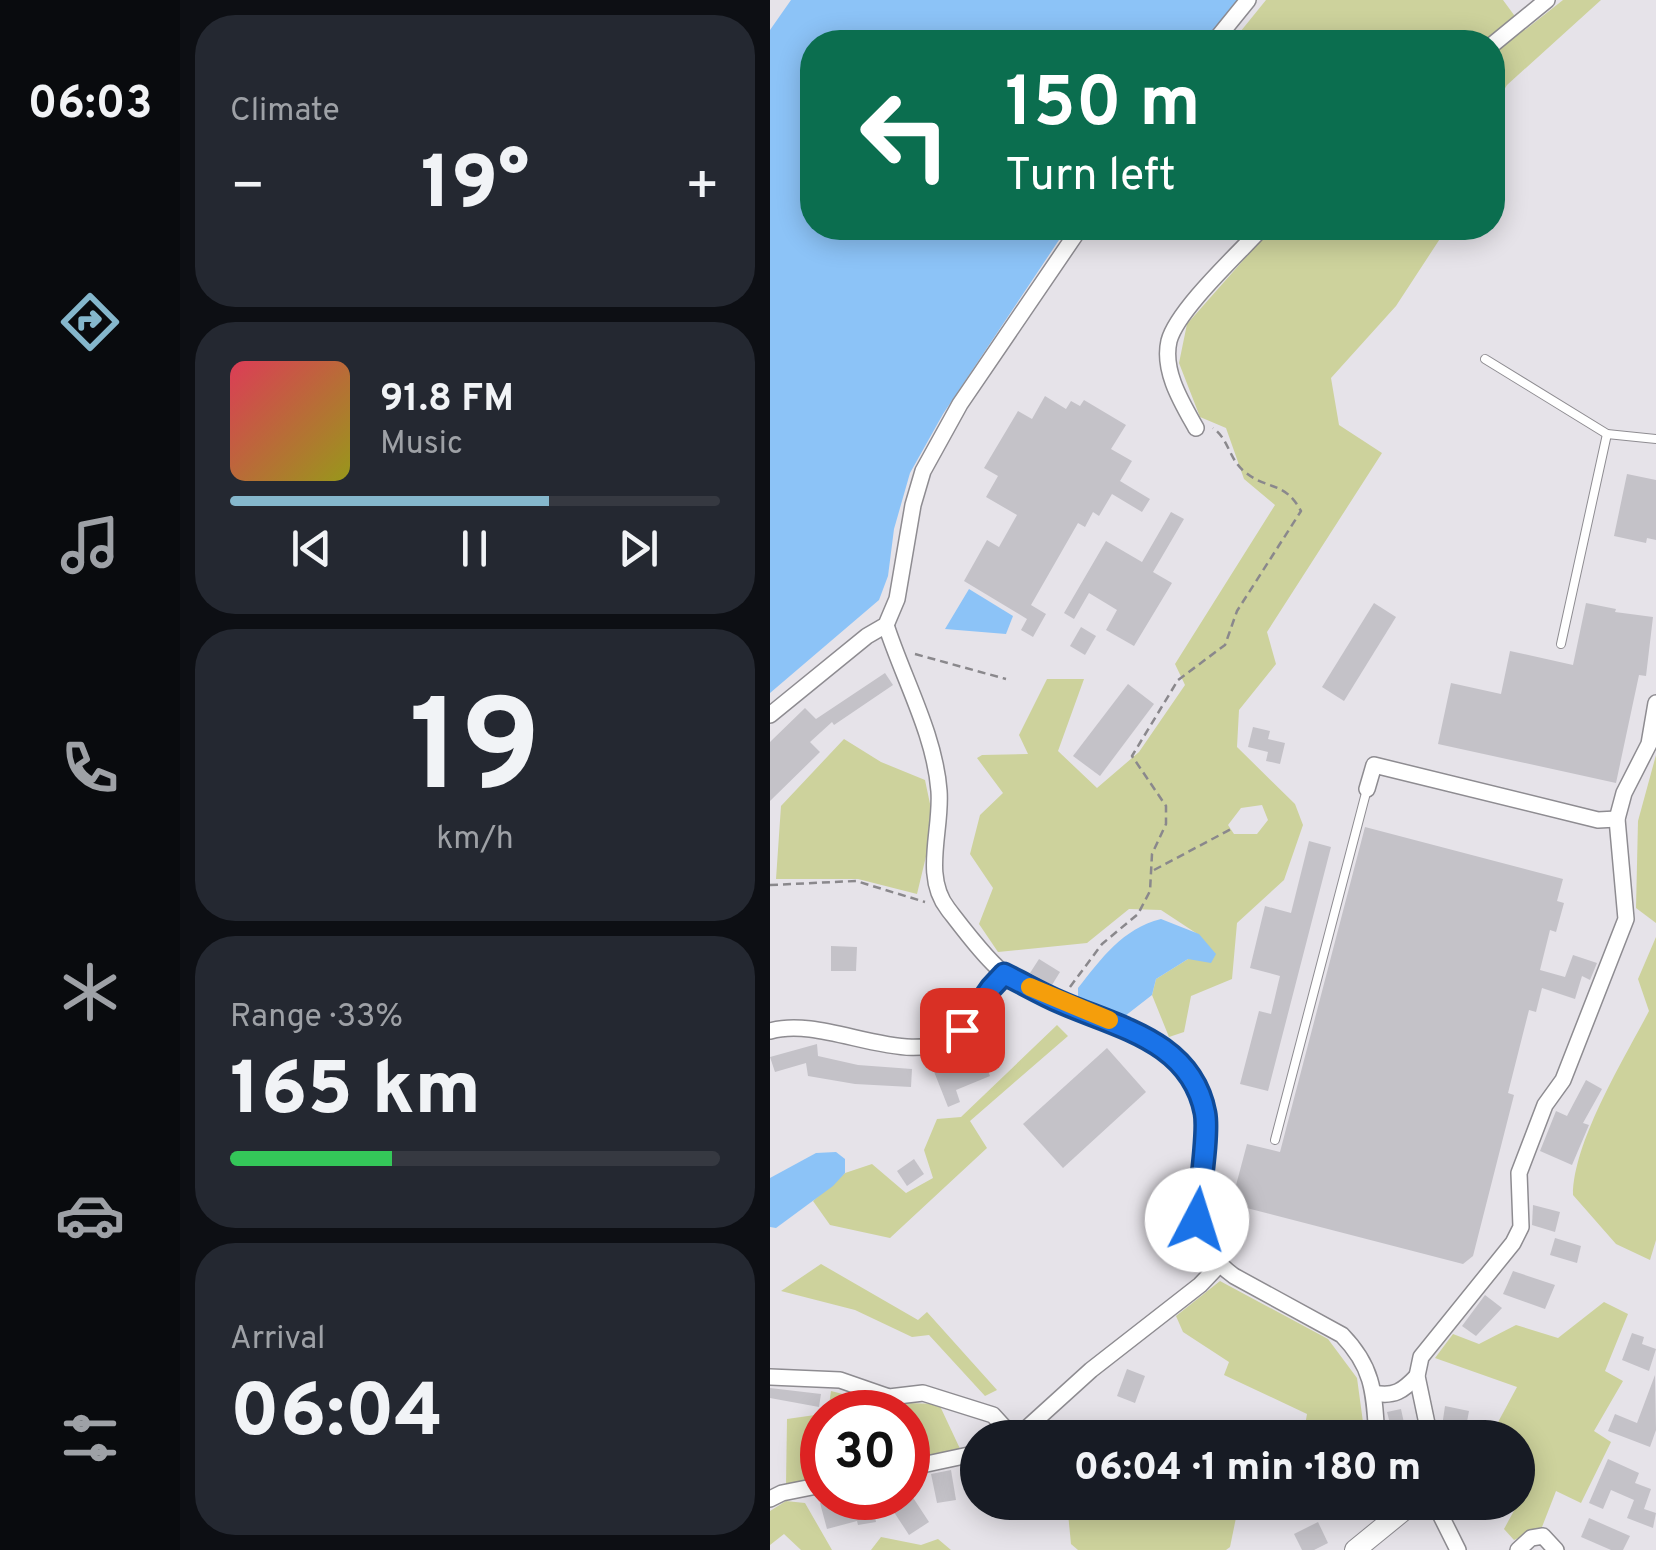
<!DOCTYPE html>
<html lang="en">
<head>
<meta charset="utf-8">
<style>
	body { margin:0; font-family:Overpass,sans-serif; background:#242831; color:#f1f3f6; height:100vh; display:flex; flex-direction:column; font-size:38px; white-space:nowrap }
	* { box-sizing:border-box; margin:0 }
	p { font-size:32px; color:#9ea1a6 }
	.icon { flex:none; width:55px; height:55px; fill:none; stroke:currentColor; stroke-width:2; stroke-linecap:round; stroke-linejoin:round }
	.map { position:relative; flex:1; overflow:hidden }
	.side { display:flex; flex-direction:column; gap:15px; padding:15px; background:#0d0f14; width:590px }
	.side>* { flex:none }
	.banner { position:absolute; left:30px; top:30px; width:705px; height:210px; border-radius:40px; box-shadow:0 5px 25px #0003; background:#0b6e4f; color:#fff; overflow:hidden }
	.speed { position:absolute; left:30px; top:1390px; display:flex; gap:20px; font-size:50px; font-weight:700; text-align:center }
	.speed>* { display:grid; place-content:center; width:130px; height:130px; border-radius:50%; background:#171b24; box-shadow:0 5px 25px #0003; line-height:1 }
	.speed .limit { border:15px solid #d22; background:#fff; color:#111 }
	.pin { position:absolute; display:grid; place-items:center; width:85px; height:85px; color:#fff; margin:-42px; border-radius:20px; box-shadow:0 5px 15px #0006 }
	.me { position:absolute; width:110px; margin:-55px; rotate:5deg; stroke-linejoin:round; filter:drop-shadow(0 0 8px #0008) }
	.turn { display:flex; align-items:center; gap:35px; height:210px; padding:0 40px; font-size:45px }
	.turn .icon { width:130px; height:130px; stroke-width:2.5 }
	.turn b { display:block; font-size:70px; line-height:85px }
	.big { font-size:75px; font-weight:800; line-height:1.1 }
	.side .widget { flex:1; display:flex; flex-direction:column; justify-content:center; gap:15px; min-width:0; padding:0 35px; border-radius:40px; background:#242831 }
	.side .dial { align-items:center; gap:0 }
	.dial b { font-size:130px; line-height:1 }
	.song { display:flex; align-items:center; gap:30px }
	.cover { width:120px; height:120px; border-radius:15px; background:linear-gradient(135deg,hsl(350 70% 55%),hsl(60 70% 35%)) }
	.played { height:10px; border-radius:5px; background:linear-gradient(90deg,#85b7cc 65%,#363941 65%) }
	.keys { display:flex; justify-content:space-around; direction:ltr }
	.heat { display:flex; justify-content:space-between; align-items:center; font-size:55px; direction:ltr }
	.charge { height:15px; border-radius:8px; background:linear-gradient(90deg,#34c759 33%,#363941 0) }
	.trip { position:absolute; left:190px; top:1420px; width:575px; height:100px; border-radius:50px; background:#171b24; box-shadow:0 5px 25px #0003; font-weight:800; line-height:100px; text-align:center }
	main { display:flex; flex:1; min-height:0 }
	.tab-bar { display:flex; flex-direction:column; width:180px; justify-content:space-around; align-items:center; background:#090b0e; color:#9ea1a6 }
	.tab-bar .icon { width:70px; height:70px }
	.tab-bar .on { color:#85b7cc }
	.tab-bar b { font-size:45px; color:#f1f3f6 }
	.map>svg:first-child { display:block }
	.green { fill:#cdd29c; fill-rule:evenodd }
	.water { fill:#8cc3f7 }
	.building { fill:#c4c2c8 }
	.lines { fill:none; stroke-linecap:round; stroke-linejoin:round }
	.service-casing { stroke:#8e8c91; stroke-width:10 }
	.minor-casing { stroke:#8e8c91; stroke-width:18 }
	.tertiary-casing { stroke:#8e8c91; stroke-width:22 }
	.path { stroke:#8a888c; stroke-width:2.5; stroke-dasharray:8 5; stroke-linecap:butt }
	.service { stroke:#fff; stroke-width:8 }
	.minor { stroke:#fff; stroke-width:15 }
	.tertiary { stroke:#fff; stroke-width:20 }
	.route-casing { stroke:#114b97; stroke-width:25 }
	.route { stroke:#1a73e8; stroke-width:18 }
	.slow { stroke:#f59e0b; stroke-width:18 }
</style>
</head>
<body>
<main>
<nav class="tab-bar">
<b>06:03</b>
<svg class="icon on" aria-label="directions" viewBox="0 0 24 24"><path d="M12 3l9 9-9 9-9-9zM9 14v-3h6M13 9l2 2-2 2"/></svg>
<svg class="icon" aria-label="music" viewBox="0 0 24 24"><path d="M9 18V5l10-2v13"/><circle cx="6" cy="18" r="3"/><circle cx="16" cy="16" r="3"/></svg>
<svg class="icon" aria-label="phone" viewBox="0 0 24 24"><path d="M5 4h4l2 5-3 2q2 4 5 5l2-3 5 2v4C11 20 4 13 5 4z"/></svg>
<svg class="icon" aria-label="climate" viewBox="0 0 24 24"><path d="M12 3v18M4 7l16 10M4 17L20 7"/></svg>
<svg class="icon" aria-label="car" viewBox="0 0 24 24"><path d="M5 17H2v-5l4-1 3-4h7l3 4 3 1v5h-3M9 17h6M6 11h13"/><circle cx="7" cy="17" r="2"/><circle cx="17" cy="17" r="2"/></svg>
<svg class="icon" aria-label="filters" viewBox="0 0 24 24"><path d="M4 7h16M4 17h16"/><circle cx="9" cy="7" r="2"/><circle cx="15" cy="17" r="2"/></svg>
</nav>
<section class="side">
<div class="widget"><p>Climate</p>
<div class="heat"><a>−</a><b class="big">19°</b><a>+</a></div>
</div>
<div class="widget">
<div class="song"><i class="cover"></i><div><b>91.8 FM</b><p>Music</p></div></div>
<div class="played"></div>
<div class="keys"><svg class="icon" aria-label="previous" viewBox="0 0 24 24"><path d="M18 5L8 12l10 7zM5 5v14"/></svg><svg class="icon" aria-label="pause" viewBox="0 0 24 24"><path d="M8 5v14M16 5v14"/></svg><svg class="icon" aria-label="next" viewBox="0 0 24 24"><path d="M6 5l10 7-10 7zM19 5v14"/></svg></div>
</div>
<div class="widget dial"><b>19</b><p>km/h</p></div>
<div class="widget"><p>Range · 33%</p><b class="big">165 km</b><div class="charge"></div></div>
<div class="widget"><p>Arrival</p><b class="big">06:04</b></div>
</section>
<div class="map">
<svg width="886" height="1550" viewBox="0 0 886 1550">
	<rect width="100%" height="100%" fill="#e6e3e9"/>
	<g class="green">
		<polygon points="496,0 733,0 755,30 793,0 831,0 737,85 723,108 722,42 462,42"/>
		<path d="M496 228H677L626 306 561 378 569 425 612 453 497 632 506 664 469 710 467 747 525 804 533 825 514 880 467 923 462 979 421 996 414 1032 399 1037 382 995 386 979 418 959 429 935 391 910 359 909 317 943 228 952 209 924 223 888 200 854 210 815 233 793 207 758 212 755 258 754 249 735 277 679H314L288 751 327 788 369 752 415 685 405 664 505 505 474 479 456 428 430 417 409 363 417 324 499 231ZM492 805 498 820 487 834H464L458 825 471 808Z"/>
		<polygon points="74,739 111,762 155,780 164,823 147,894 88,879 6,879 11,806"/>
		<polygon points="886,755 886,923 866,908 868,821"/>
		<path d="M886 937V1240L880 1260 846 1244 803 1195C803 1142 854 1059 879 1011L868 979Z"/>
		<polygon points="287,1025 298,1036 200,1121 217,1148 120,1238 60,1225 43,1201 75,1173 102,1164 136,1193 163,1178 154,1150 167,1119 191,1117"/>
		<polygon points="51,1264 148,1320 157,1312 227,1390 215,1396 159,1335 142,1337 85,1310 11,1291"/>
		<polygon points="450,1281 558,1339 587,1378 595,1437 548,1437 534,1431 537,1414 454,1375 459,1362 413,1332 406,1316"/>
		<polygon points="834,1302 858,1314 835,1371 853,1381 824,1431 841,1442 811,1503 786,1491 772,1527 744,1540 734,1529 752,1496 748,1493 748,1438 720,1437 747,1387 665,1358 683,1334 709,1344 746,1325 788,1338"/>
		<polygon points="61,1391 104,1402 169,1404 192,1453 138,1463 138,1412 58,1412"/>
		<polygon points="52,1414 52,1478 16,1485 17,1419"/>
		<polygon points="16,1501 35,1503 62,1550 31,1550 14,1534 0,1545 0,1511"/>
		<polygon points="297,1503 297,1502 469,1503 460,1547 456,1550 308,1550 301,1544"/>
		<polygon points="111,1537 151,1545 168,1539 181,1550 101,1550"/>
	</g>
	<g class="water">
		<polygon points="21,0 468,0 435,42 42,42 42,228 297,228 173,414 140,473 124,529 118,576 109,600 0,693 0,30"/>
		<polygon points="199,589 243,616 236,634 175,629"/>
		<path d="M391 919 429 934 446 954 441 963 418 959 386 979 382 995 355 1016 308 997V988C332 958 352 929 391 919Z"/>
		<polygon points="66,1152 75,1159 75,1173 63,1186 6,1228 0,1227 0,1178 46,1153"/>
	</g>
	<g class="building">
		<polygon points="275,396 296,409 301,401 310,406 314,400 356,425 341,449 362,461 350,481 380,499 372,512 342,494 329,516 323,512 315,527 308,523 261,605 276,614 263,637 251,630 257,619 194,581 217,540 229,547 247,515 216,497 228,476 214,468 248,411 262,419"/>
		<polygon points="857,474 886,480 886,540 877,538 876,543 844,536"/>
		<polygon points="401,512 414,519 383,572 402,583 364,646 336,630 347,610 319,593 304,619 294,613 336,541 372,562"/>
		<polygon points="604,603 626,617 574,701 552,687"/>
		<polygon points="816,603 846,609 845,612 883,617 876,676 869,675 846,783 668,744 681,683 731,694 740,651 803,665"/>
		<polygon points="311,627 326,636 315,655 300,646"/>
		<polygon points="115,673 123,685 64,725 62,722 40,742 50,752 0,801 0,742 35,708 46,719"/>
		<polygon points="358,684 384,704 330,776 303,756"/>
		<polygon points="483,727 500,731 498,739 515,743 510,764 496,761 498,752 478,747"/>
		<polygon points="595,827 793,879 787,901 794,903 786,932 780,930 770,970 795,977 803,955 827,963 820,980 812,976 805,999 772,988 766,1012 759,1010 738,1093 744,1095 703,1256 693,1264 461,1204 477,1144 510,1152"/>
		<polygon points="539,841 561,847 498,1091 470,1084 489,1011 501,1014 510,976 480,968 495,906 521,913"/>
		<polygon points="61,946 87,947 86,971 61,971"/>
		<polygon points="269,959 290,972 282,985 260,973"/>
		<polygon points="47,1044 48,1056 88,1065 142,1069 141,1087 85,1084 38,1076 36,1063 5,1072 0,1057"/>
		<polygon points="337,1048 376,1092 293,1168 253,1124"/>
		<polygon points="209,1050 220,1076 186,1090 190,1102 178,1107 163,1069"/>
		<polygon points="816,1080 832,1089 813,1123 819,1125 802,1165 770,1151 786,1111 797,1116"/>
		<polygon points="144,1159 154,1174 137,1186 127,1171"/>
		<polygon points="763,1205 790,1212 785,1232 762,1225"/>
		<polygon points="785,1238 811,1246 807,1263 780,1255"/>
		<polygon points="743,1271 785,1285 775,1309 733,1294"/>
		<polygon points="715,1295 732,1308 706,1336 692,1326"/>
		<polygon points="862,1333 874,1337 872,1344 886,1349 879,1371 852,1360"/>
		<polygon points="357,1369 375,1376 365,1403 347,1396"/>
		<polygon points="885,1375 886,1430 880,1447 838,1431 845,1414 867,1423"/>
		<polygon points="0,1388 51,1394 49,1407 0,1398"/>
		<polygon points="675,1406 699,1411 694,1438 671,1433"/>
		<polygon points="631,1409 636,1432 623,1435 617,1412"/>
		<polygon points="838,1459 869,1473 865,1483 881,1489 874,1509 886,1513 883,1528 857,1518 864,1500 841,1490 833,1509 819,1503"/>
		<polygon points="181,1470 186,1500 167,1503 161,1474"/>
		<polygon points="140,1493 159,1522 139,1535 120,1506"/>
		<polygon points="71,1498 101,1498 106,1522 88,1525 87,1521 57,1529 50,1503"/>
		<polygon points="819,1518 860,1536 853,1550 841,1550 811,1537"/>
		<polygon points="548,1522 558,1543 544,1550 532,1550 524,1534"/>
	</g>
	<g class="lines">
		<g class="service-casing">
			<g id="service">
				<polyline points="715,359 837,434 886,439"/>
				<polyline points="791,644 837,434"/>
				<polyline points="505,1140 597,789"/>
			</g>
		</g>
		<g class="minor-casing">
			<g id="minor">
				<polyline points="444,42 478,0"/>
				<polyline points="722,45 777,0"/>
				<path d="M426 428C412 403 392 371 399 341 407 310 469 253 492 228"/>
				<path d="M116 625C133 678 165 735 169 791 172 830 152 876 178 909 192 927 220 965 239 977 294 1009 397 1023 426 1086 456 1151 393 1225 464 1276L572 1335C604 1368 604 1393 607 1438"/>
				<polyline points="0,715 97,636 116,625 127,599 143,505 153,471 190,404 310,228"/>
				<polyline points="597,789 604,765 828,820 847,819"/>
				<path d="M0 1031C58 1014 142 1075 191 1031 209 1015 218 991 234 974"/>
				<polyline points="0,1377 70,1380 119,1397 153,1393 223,1415 244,1438"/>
				<path d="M604 1393C624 1397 633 1391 647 1376"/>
				<polyline points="246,1438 321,1370 430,1285 449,1265"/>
				<polyline points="660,1438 647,1376 651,1357 743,1243 751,1227 749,1173 775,1105 793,1080 856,919 847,819 854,793 879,744 886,703"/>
				<polyline points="138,1468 208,1453"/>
				<polyline points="0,1499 12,1493 52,1485"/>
				<polyline points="664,1502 688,1550"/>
				<polyline points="748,1550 761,1538 773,1536 786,1550"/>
			</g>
		</g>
		<g class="tertiary-casing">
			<polyline id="tertiary" points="585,1550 639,1506"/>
		</g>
		<g class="path">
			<polyline points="145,654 236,679"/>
			<polyline points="384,870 463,828"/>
			<polyline points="0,885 86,881 155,902"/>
			<path d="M300 987 332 944 368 914 380 891 382 854 396 824V806L362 756 408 680 455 645 467 611 531 511C514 480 498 491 475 472 459 460 459 439 443 428"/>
		</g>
		<use href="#service" class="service"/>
		<use href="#minor" class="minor"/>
		<use href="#tertiary" class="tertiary"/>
	</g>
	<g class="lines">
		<g class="route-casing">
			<path id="route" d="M192 1030 221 988 234 974C253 983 271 994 290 1002 346 1027 421 1040 435 1113 439 1134 429 1195 427 1220"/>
		</g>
		<use href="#route" class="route"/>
		<polyline class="slow" points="260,987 339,1020"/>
	</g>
</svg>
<div class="speed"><div class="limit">30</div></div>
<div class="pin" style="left:192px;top:1030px;background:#d93025"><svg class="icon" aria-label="arrive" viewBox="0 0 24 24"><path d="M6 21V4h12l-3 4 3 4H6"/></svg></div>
<svg class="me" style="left:427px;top:1220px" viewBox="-20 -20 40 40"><circle r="19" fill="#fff"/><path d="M0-13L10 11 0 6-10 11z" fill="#1a73e8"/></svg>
<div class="trip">06:04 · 1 min · 180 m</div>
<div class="banner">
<div class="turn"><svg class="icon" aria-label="left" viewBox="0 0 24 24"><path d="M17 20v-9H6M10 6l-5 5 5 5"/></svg><div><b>150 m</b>Turn left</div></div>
</div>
</div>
</main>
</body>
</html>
